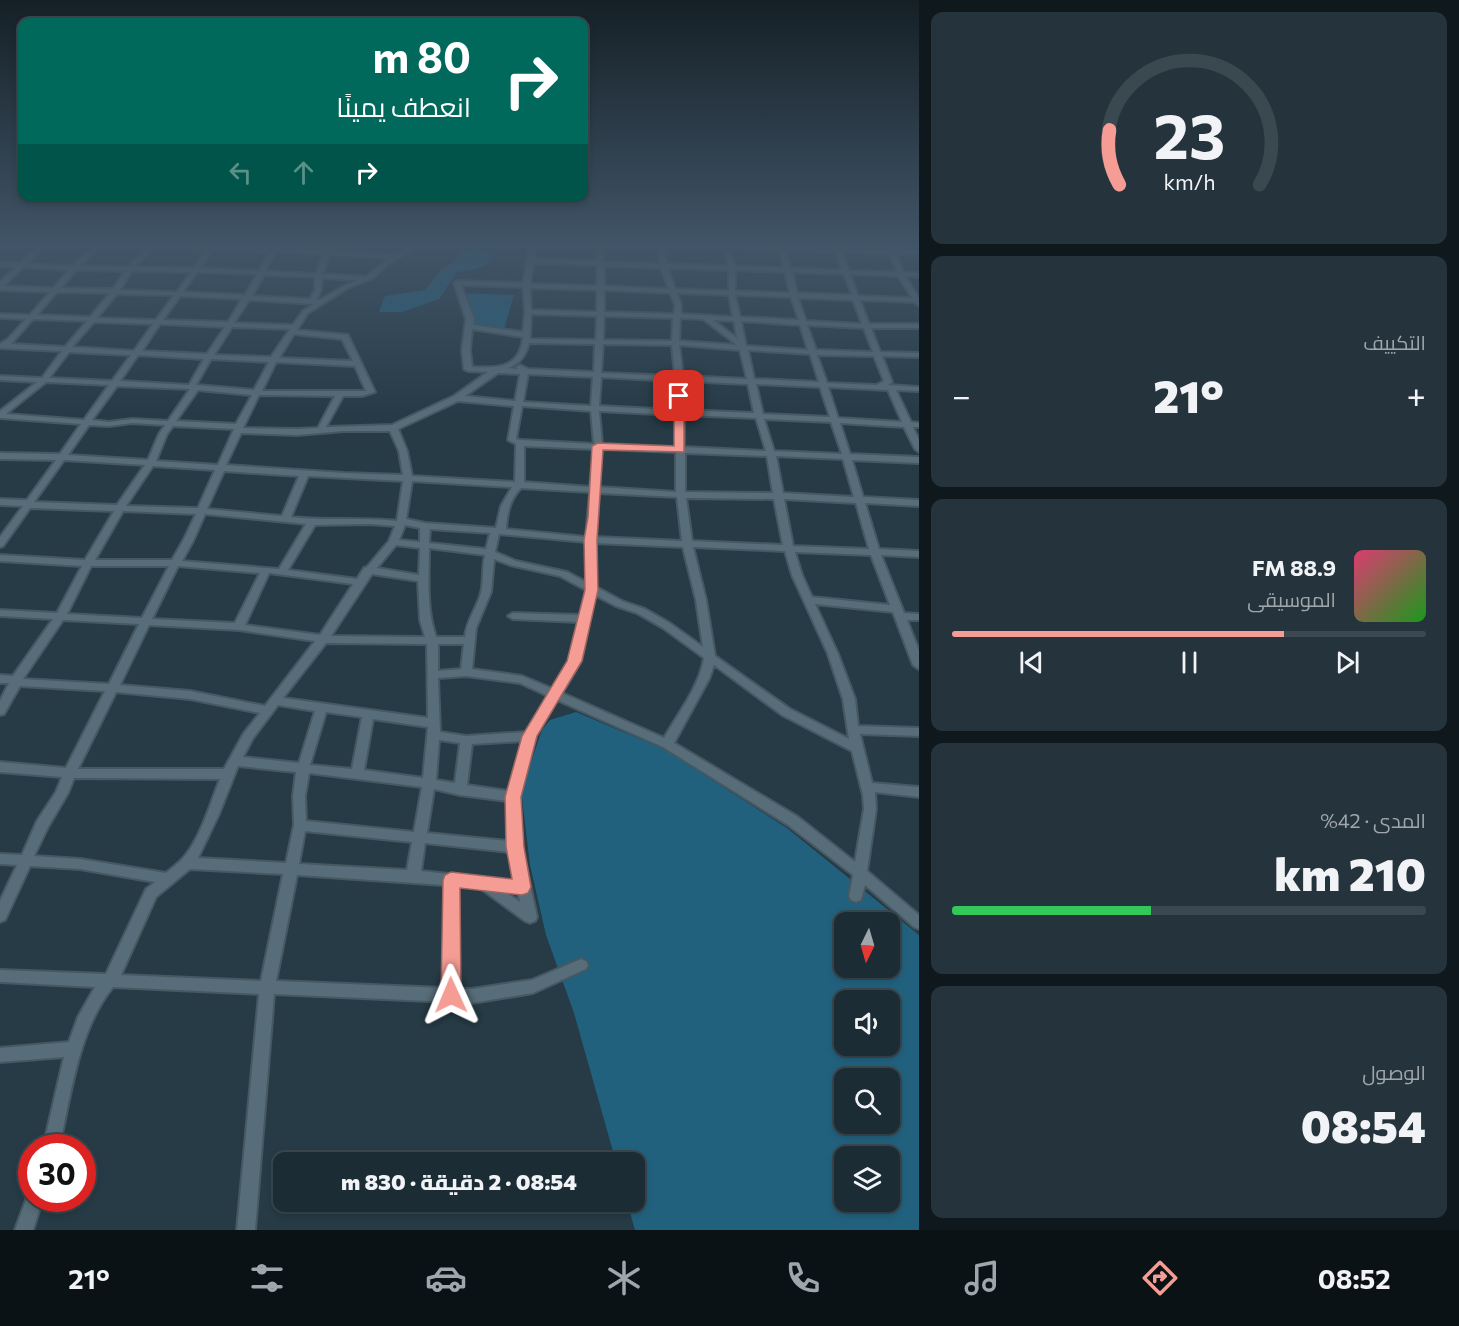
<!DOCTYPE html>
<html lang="ar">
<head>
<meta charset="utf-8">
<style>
	body { margin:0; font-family:Commissioner,Cairo,sans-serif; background:#25343c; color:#f1f3f6; direction:rtl; height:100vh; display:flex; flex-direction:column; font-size:22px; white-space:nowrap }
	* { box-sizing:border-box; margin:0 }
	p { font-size:20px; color:#a0a7ac }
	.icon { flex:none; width:33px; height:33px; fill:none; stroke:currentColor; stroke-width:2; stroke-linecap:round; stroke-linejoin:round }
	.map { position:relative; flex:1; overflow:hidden; direction:ltr }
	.sheet { display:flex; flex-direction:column; gap:12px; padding:12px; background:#0f181d; width:540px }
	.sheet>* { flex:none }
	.banner { position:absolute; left:18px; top:18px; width:570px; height:183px; border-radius:12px; box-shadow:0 3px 9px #0003,0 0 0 2px #3a484f; direction:rtl; background:#00695c; color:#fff; overflow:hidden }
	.needle { width:39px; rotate:185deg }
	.fabs { position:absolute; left:834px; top:912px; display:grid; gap:12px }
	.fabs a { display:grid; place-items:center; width:66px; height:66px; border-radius:12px; background:#1c2c34; box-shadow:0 3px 9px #0003,0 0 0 2px #3a484f; font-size:30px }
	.speed { position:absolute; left:18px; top:1134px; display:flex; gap:12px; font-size:30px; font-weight:700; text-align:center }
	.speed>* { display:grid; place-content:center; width:78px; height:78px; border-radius:50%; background:#1c2c34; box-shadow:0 3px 9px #0003,0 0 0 2px #3a484f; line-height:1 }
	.speed .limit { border:9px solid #d22; background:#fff; color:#111 }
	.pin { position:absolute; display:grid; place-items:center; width:51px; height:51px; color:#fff; margin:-26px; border-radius:12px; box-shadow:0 3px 9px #0006 }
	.me { position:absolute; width:66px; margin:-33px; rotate:359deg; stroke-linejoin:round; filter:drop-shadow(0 0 4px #0008) }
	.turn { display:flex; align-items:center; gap:21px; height:126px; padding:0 18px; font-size:27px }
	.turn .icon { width:78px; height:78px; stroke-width:2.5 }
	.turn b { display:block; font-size:42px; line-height:51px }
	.lanes { display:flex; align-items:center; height:57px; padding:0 18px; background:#0003; justify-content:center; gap:30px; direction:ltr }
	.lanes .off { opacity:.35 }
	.big { font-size:45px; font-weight:800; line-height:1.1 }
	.sheet .card { flex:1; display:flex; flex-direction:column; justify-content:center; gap:9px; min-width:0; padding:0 21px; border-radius:12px; background:#25343c }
	.sheet .dial { align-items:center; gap:0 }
	.dial svg { height:156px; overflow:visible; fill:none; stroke:#3a484f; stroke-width:7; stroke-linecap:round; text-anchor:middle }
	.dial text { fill:#f1f3f6; stroke:none }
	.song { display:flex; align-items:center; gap:18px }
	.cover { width:72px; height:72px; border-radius:9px; background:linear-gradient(135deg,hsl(340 70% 55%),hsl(120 70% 35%)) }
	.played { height:6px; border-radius:3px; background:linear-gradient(90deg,#f59c95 70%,#3a484f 70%) }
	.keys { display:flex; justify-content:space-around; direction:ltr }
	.heat { display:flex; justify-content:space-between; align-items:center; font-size:33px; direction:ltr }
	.charge { height:9px; border-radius:4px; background:linear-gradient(90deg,#34c759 42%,#3a484f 0) }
	.trip { position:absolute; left:273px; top:1152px; width:372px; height:60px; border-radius:12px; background:#1c2c34; box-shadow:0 3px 9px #0003,0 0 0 2px #3a484f; font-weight:800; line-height:60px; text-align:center; direction:rtl }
	.tab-bar { display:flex; height:96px; justify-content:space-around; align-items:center; background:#0b1215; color:#a0a7ac }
	.tab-bar .icon { width:42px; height:42px }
	.tab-bar .active { color:#f59c95 }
	.tab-bar b { font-size:27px; color:#f1f3f6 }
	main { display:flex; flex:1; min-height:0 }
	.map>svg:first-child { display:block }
	.green { fill:#22617e; fill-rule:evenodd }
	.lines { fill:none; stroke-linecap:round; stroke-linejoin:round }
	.minor-casing { stroke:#465861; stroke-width:4 }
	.minor { fill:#576d79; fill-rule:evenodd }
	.route { fill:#f59c95; stroke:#9f6561; stroke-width:1.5 }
</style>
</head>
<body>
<main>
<section class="sheet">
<div class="card dial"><svg viewBox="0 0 100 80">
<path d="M14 69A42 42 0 1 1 86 69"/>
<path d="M14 69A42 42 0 0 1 9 41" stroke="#f59c95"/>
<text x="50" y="56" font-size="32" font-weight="700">23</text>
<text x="50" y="72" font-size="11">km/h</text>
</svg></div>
<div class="card"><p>التكييف</p>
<div class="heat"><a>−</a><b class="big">21°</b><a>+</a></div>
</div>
<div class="card">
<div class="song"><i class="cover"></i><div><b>88.9 FM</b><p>الموسيقى</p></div></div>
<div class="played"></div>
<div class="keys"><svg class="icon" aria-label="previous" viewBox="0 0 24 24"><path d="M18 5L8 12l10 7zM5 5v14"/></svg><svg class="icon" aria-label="pause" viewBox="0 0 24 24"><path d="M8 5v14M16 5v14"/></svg><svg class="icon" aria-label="next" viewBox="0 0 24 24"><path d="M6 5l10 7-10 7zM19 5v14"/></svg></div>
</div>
<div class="card"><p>المدى · 42%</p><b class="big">210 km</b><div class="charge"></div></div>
<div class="card"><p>الوصول</p><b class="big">08:54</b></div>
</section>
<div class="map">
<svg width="919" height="1230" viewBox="0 0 919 1230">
	<rect width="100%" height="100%" fill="#263b46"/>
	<g class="green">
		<path d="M471 250H485L492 256C487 269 470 270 457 272L439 299 402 312H379L385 296 425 290 440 271 455 261 460 253Z"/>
		<polygon points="455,293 514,295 504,329 473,325"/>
		<path d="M576 712 664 749 787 828 919 935V1230H635L627 1202H634V1162H616L574 1013 546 935 530 865 521 790 542 730 550 720ZM844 922H890V968H844ZM844 1000H890V1046H844ZM844 1078H890V1124H844ZM844 1156H890V1202H844Z"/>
	</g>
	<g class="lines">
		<g class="minor-casing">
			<g id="minor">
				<path d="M40 244H46L27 264 72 266 95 246 93 244H157L209 246 211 244H217L215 246 271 248 276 245 279 247 278 249 325 250 328 244H334L331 251 396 255 416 244H423L388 264 373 278 348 288 308 313 297 330 348 335 375 392 362 396H343L326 427 392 425 454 396 488 372 468 371 464 369 462 350 466 319 454 283 457 281 523 283 530 244H536L534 259 597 261V244H603V262L660 264 658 246H642L639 244H729V245L779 247 778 244H784L785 247 834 248 833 246 836 244 840 249 889 250 887 244H893L895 250 919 251V255L897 254 903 272 919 273V277L905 276 919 298V306L914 302 860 300 869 324H919V328H871L880 352 919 353V357L882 356 892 382 888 385 919 387V391L896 390 911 422 919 423V427H913L919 440V452L915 449 904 427 840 423 850 454 919 457V463L852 460 863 497 919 500V506L865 503 879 549 919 551V557L881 555 904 613 919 614V620H907L919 651V669L913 665 893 612 815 604 838 654 855 699 858 726 919 728V736L860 734 872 783 919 787V797L875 792 876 809 867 871 919 915V929L914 927 865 885 861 900 856 902 851 900 849 896 853 875 788 825 663 747 557 700 536 736 519 797 522 847 537 917 535 921 530 923 525 921 480 888 458 886V989H472L532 980 581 959 586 961 588 965 586 969 533 993 472 1003 274 994 255 1230H237L259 994 113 987C78 1030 71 1095 59 1148H43L64 1057 0 1062V1048L69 1042 78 1017 95 987 0 982V970L106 974 146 889 155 882 80 869 30 866 5 920 0 922V901L17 865 0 864V854L22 855 37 821 56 792 62 777 0 772V762L66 768 105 691 20 686 4 714 0 715V701L9 683H0V675L13 676 53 619 0 616V610L57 613 82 566 0 561V555L85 560 114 511 30 508 3 546 0 547V537L23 506 0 505V499L27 500 56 460 0 459V453L60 454 81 424 0 418V411L37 382 0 380V376L42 378 62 351 0 348V344L8 339 26 319 0 318V314L30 315 50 292 0 290V282L16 267 0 266V262L20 263ZM101 246 147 248 128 267 80 266ZM664 247 724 249 728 266 667 264ZM153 248 207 250 194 268 134 267ZM730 249 779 250 784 268 735 266ZM213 250 269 252 259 271 200 268ZM786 251 835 252 842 270 790 268ZM275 252 323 254 316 274 265 271ZM842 252 890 254 897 272 849 271ZM330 254 390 258 366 277 322 274ZM533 263 597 265V286L530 284ZM604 266 661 268 669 289 604 286ZM23 267 69 270 53 288 4 286ZM668 268 729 270V291L675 289ZM76 270 125 271 113 289 61 288ZM735 270 785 272 790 293 735 291ZM132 271 191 272 177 292 120 290ZM197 272 257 274 245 295 183 292ZM792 272 844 274 852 295 797 293ZM850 274 898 276 912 298 858 296ZM264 275 315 277V290L310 299 252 296ZM322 278 358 280 344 286 320 300H317L321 290ZM461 285 523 287 525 312 523 332 473 325 474 319ZM530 288 597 290V312L531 310ZM604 290 670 293 675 305 674 314 604 312ZM57 292 110 293 90 317 37 315ZM677 293 729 295 733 317 681 314V305ZM117 294 167 295H174L156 320 97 318ZM735 295 791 297 799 320 740 317ZM180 296 242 299 228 322 163 320ZM798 298 853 300 862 324 806 321ZM249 300 314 304 303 311 293 325 234 323ZM531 314 597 316 596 340 530 339ZM604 316 673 318 672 341 603 340ZM680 318 703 319 737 345 679 341ZM33 319 87 321 65 347 11 344ZM713 320 734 321 737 338ZM741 321 800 325 808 350 746 346ZM94 322 153 324 134 351 72 347ZM160 324 225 327 207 354 142 351ZM807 325 864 328 873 352 816 350ZM232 327 290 329 271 357 214 355ZM472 329 523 337C520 369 497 368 472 367L470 350ZM294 334 342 339 353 361 279 358ZM529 343 595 344 594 372 528 369 520 365 516 367 518 369 508 368C520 364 526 355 529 343ZM603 344 672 345 675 376 601 373ZM679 345 740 350 747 379 683 376ZM748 350 810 354 819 382 754 379ZM69 352 131 355 112 381 49 378ZM138 355 204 359 189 385 120 381ZM817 355 874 356 884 381 877 385 827 383ZM211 359 269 362 254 390 196 385ZM276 362 355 366 366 391H262ZM498 373 520 374 515 401 465 396ZM528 374 593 377 591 406 523 402ZM601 377 675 381V410L599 406ZM683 381 748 384 754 413 684 410ZM46 382 109 385 84 420 6 414ZM756 384 820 387 830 417 763 414ZM117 386 190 389 168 421 132 419 109 422 92 420ZM828 387 888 390 902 422 838 418ZM198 390 252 395 236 424 176 421ZM259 395 335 396 318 428 297 429 243 428ZM458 401 514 406 508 440 516 444 515 482 412 476 407 451 398 429ZM522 406 591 411 594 444 521 440 516 439ZM599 411 676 415V447L602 444ZM684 415 756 418 766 451 684 447ZM764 419 831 422 842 454 774 451ZM132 423 165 425 159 434 148 460 68 455 89 425 109 426ZM173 426 234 429 218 465 156 461 167 434ZM344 431H390L399 451 403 475 344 473 226 465 241 433 297 435ZM524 446 594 449 590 487 524 482ZM602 449 676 452V492L599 487ZM685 453 767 456 773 493 685 492ZM776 456 843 459 854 497 783 493ZM64 460 145 465 117 505 34 502ZM153 466 215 470 198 508 126 506ZM224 471 299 476 282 516 207 509ZM308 476 403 481 397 521C362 517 327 521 291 517ZM412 481 512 487 501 506 496 528 425 523 406 519ZM521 488 590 492 586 537 506 529C507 513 510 499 521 488ZM599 493 677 497 682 541 596 537ZM686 498 774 499 783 545 692 541ZM784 499 856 503 869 549 793 546ZM123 511 196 514 183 541 172 560H95ZM205 514 306 524 279 569 182 561 193 541ZM369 524 395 526 389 541 367 567 364 568 357 579 288 570 315 525ZM405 525 420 528V542L399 540ZM430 529 490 533 486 549 429 543ZM499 534 586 542V582L567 572 516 561 495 552ZM596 543 683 547 696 600 703 647 671 624 645 609 624 602 596 587ZM396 545 420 548 419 575 377 568ZM693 547 785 551 792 575 828 654 843 699 849 739 790 709 715 656 706 600ZM429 548 485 555C482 567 484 581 481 593 477 608 466 621 465 637H436C426 608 429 579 429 548ZM795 552 871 555 890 605 812 597 802 575ZM494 559 510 565 560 576 586 590 580 615 513 613 508 616 513 619 578 622 569 661 553 689 522 676 472 669 476 628 491 592ZM91 566H169L142 618 67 614ZM178 566 260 573 235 623 152 619ZM269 573 353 584 320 635 245 625ZM372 574 418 581 420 620 425 637 331 636ZM595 595 616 606 637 613 663 628 704 658C700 685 678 714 664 738L562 693 581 661ZM63 620 139 624 109 684 23 679ZM149 625 239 630 315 641 265 706 190 691 120 685ZM326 643 427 644 428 718 283 698ZM438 644H464L461 669 438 671ZM714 665 782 715 852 751 863 795 864 809 855 862 798 817 674 743 709 679ZM466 676 520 683 548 696 526 732 466 736 440 732 438 678ZM116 692 190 699 260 713 244 733 224 769H78ZM278 705 315 711 299 763 243 757 253 738ZM326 712 362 717 352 769 310 765ZM373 719 428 727 423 778 364 770ZM439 740 460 743 455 783 436 780ZM523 741 508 791 467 785 472 744ZM238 766 296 772 293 796 294 825 286 863 198 858 219 814ZM309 773 422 787 414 832 306 821 305 796ZM74 778 220 779C211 802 200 839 184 857 179 863 172 868 166 873L80 859 34 856 48 827 68 793ZM434 789 460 795 507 801 508 841 427 833ZM305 831 412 842 407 870 299 864ZM425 843 509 852 515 881 421 871ZM190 869 283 874 261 981 121 975 156 897ZM297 875 444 885V988L276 981ZM504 891 518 892 520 902Z"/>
				<polygon points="32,1191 32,1198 43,1198 33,1230 15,1230 29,1192"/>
			</g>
		</g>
		<use href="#minor" class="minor"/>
	</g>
	<linearGradient id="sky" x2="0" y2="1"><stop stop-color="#152026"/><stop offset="0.59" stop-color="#415568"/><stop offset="1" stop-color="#415568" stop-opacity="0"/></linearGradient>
	<rect width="919" height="416" fill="url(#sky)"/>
	<polygon class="route" points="679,393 684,396 684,452 603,450 597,540 598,590 582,661 537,736 521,797 524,847 531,887 528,893 522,895 460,888 461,995 458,1001 451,1004 444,1001 441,995 443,880 445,875 451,872 512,879 506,847 505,797 522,736 567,661 585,590 584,540 588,517 592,446 598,443 674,446 674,396"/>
</svg>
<div class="fabs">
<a><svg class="needle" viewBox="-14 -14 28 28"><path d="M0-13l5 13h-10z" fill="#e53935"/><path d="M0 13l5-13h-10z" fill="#a0a7ac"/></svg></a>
<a><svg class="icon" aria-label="sound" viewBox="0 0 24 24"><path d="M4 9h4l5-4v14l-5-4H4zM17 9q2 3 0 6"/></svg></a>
<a><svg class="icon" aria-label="search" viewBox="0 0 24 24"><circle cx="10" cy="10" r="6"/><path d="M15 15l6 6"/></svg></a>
<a><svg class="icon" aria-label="layers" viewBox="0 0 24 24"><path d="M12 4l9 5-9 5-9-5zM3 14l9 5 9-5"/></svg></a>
</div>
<div class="speed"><div class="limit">30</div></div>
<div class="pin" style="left:679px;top:396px;background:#d93025"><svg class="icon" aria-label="arrive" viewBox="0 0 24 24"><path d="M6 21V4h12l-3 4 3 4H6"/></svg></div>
<svg class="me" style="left:451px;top:995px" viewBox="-20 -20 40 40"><path d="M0-17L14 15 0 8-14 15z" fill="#f59c95" stroke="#fff" stroke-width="4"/></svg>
<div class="trip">08:54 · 2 دقيقة · 830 m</div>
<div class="banner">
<div class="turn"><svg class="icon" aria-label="right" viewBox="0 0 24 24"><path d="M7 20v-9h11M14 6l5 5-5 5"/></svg><div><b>80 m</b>انعطف يمينًا</div></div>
<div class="lanes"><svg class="icon off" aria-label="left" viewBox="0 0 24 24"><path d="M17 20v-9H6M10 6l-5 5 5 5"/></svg><svg class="icon off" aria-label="ahead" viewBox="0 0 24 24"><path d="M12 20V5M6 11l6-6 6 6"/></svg><svg class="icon" aria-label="right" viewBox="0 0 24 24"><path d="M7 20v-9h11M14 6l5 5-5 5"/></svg></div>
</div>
</div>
</main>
<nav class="tab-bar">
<b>08:52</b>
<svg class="icon active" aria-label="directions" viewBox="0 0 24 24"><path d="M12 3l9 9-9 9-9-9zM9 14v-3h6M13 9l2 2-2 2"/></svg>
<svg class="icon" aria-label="music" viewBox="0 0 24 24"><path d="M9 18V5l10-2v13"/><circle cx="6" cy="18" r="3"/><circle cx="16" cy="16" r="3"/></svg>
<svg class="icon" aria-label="phone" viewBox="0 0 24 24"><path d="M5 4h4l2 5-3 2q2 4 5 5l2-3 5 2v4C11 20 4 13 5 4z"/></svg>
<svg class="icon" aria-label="climate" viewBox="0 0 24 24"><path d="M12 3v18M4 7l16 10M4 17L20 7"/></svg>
<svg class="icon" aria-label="car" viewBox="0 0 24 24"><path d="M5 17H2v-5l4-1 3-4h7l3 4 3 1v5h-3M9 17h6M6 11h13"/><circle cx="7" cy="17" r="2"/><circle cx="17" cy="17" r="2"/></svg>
<svg class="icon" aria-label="filters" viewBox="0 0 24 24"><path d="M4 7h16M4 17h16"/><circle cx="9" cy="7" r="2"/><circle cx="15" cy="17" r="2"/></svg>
<b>21°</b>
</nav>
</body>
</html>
